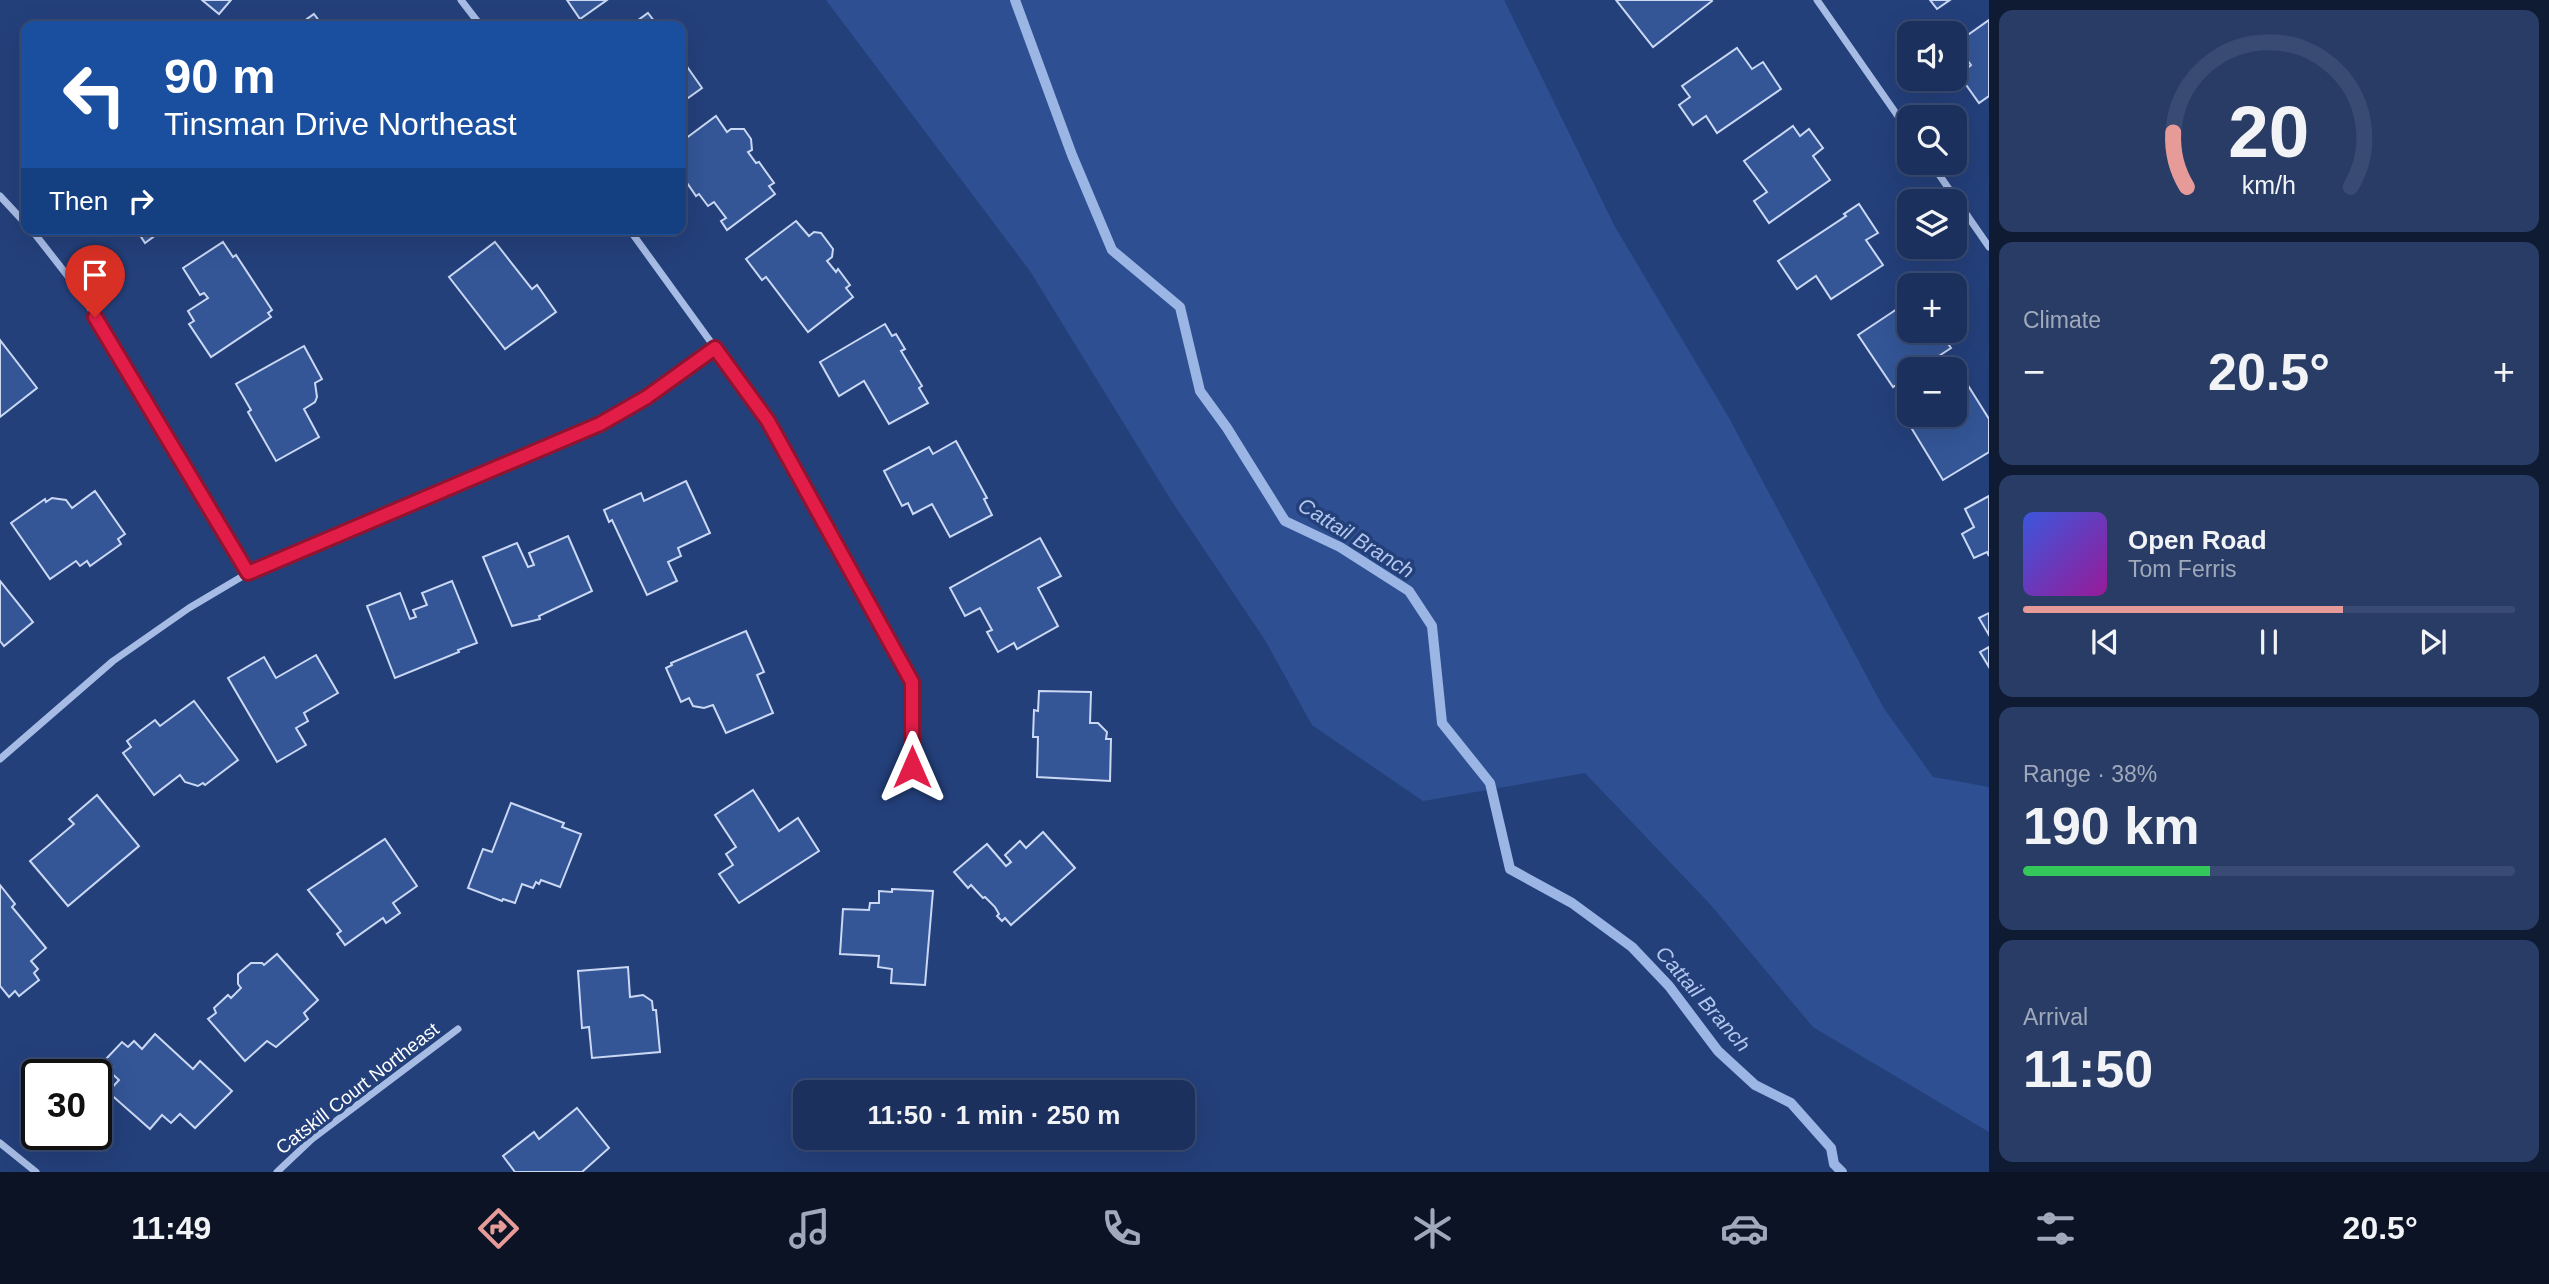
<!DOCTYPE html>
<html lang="en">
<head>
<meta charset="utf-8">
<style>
	body { margin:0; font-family:Helvetica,sans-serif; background:#283c65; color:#f1f3f6; height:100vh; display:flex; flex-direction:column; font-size:26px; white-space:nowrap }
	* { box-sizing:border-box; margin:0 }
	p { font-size:23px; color:#a0a9bb }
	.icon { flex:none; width:38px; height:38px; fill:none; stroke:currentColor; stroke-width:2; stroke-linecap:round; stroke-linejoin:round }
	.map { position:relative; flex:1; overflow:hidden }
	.side { display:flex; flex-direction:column; gap:10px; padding:10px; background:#0f1a33; width:560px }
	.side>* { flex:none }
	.hud { position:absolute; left:21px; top:21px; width:665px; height:214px; border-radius:14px; box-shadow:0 7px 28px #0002,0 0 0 2px #394b72; background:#1a4fa0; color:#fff; overflow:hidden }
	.buttons { position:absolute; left:1897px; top:21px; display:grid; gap:14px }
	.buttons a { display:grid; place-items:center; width:70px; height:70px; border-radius:14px; background:#1b305c; box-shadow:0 7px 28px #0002,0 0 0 2px #394b72; font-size:35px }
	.speed { position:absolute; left:21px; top:1059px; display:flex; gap:14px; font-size:35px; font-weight:700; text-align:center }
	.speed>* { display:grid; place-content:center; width:91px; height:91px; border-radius:50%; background:#1b305c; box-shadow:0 7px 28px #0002,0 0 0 2px #394b72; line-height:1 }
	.speed .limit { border:4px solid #111; border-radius:10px; background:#fff; color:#111 }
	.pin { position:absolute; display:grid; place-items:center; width:60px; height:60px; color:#fff; margin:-72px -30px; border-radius:50% 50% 50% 0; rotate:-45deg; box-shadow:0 0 7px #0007 }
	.pin .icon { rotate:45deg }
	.me { position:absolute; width:77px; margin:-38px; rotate:0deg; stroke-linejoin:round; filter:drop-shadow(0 0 5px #0008) }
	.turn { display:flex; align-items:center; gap:24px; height:147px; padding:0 28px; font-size:32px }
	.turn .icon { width:91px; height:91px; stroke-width:2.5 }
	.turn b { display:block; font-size:49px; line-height:60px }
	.then { display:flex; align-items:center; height:66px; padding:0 28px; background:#0003; gap:14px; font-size:26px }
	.big { font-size:52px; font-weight:600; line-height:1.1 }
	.side .widget { flex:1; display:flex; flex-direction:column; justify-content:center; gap:10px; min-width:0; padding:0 24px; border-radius:14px; background:#283c65 }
	.side .dial { align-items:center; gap:0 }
	.dial svg { height:182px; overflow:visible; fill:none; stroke:#394b72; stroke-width:7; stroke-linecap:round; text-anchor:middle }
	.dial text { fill:#f1f3f6; stroke:none }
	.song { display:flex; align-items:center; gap:21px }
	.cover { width:84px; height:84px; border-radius:10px; background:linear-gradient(135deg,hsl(230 70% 55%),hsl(300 70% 35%)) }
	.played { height:7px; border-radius:4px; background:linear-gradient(90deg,#e69b98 65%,#394b72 65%) }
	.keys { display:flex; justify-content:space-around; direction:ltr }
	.heat { display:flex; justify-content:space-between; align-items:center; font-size:38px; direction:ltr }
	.charge { height:10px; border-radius:5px; background:linear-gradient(90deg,#34c759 38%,#394b72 0) }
	.trip { position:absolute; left:793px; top:1080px; width:402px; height:70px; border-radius:14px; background:#1b305c; box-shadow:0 7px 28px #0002,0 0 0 2px #394b72; font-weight:600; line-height:70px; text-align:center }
	.tab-bar { display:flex; height:112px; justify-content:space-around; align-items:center; background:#0b1325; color:#a0a9bb }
	.tab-bar .icon { width:49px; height:49px }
	.tab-bar .on { color:#e69b98 }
	.tab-bar b { font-size:32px; color:#f1f3f6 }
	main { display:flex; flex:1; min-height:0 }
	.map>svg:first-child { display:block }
	.green { fill:#2e5092 }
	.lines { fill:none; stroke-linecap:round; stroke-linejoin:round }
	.stream { stroke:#9bb6e5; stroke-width:10 }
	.building { fill:#345697; stroke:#cad8f4; stroke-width:2 }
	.street { stroke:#a7bce5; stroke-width:7 }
	.route-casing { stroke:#92132f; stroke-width:18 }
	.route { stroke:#e11d48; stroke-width:12 }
	.labels { text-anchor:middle; stroke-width:7; stroke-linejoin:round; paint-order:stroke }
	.street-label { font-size:19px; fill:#fff; stroke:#24407b }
	.water-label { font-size:21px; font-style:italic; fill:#b2c6ec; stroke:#24407b }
</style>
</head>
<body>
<main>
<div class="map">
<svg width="1989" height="1172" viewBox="0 0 1989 1172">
	<rect width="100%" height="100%" fill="#24407b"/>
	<polygon class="green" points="826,0 1504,0 1615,227 1729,418 1883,707 1933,777 1989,787 1989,1132 1813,1027 1710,904 1585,773 1423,801 1312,725 1265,640 1171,500 1030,271"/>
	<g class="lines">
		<polyline class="stream" points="1015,0 1072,155 1112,250 1180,307 1200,391 1227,428 1285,521 1340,547 1409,591 1432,626 1442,723 1490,783 1510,869 1572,903 1632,947 1669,986 1718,1051 1755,1085 1791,1103 1831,1148 1834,1164 1842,1172"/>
	</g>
	<g class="building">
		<polygon points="202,0 231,0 219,14"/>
		<polygon points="567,0 607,0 580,19"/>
		<polygon points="1616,0 1711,0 1712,1 1653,47"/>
		<polygon points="1930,0 1950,0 1937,9"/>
		<polygon points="648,13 658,26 630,26"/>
		<polygon points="314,14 323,26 297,26"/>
		<polygon points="1989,20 1989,96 1979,103 1959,75 1971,65 1955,44"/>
		<polygon points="1737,48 1752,69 1763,62 1781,89 1717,133 1706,116 1693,125 1679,105 1690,97 1682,86"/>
		<polygon points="681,58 702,88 681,103"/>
		<polygon points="716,116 727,132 731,129 744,129 751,139 752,150 748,152 756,163 759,162 774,183 769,186 775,194 727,230 721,221 726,218 714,202 708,206 699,194 696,196 681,174 681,142"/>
		<polygon points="1793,126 1800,136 1809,129 1823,148 1813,156 1830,180 1769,223 1754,201 1767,192 1744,161"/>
		<polygon points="1859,204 1878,233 1866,240 1883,265 1831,299 1816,276 1797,289 1778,261 1846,216 1844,214"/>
		<polygon points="796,221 809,236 814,232 821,233 833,249 832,257 827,261 836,272 838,269 850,285 846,288 853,297 808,332 766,277 762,280 746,259"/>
		<polygon points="136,229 164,229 145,243"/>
		<polygon points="223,242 233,257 236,255 272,310 268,313 271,317 211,357 189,324 194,321 188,311 208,298 204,293 200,295 183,268"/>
		<polygon points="495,242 532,289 537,285 556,312 505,349 449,277"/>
		<polygon points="1909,301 1909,331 1939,331 1951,348 1919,369 1909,369 1909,376 1893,387 1858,335"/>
		<polygon points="885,324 892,336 896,334 905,349 901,351 922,386 919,388 928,403 889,424 864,381 839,396 820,362"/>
		<polygon points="0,340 37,388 0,417"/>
		<polygon points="304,346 322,379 315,383 317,397 315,402 304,409 319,437 276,461 248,412 251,410 236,384"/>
		<polygon points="1969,387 1989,419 1989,452 1943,480 1909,424 1924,415 1955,415 1955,396"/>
		<polygon points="956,441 987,498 984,499 992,515 950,537 932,504 913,514 908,503 902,506 884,471 929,447 933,454"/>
		<polygon points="686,481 710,533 678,548 681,556 668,562 677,581 647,595 612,520 609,522 604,510 641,493 644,501"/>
		<polygon points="95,491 125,534 118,539 121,544 90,566 87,561 80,566 76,561 50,579 11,523 45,499 46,502 52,498 66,500 72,508"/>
		<polygon points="1989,496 1989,556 1987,552 1974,558 1962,534 1974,527 1965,509"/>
		<polygon points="568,536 592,591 539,616 540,619 512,626 483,557 517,543 528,567 534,565 529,553"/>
		<polygon points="1040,538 1061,576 1038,588 1058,626 1017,649 1014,643 998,652 987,632 992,630 980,608 965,616 950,588"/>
		<polygon points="0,581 33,622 4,646 0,641"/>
		<polygon points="452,581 477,643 458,650 459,652 395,678 367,606 400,593 410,619 416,617 413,610 427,605 422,593"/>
		<polygon points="1989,613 1989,635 1979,618"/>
		<polygon points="746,631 764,672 757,675 773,713 726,733 713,705 704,708 693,706 689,698 681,702 666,668 672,665 671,663"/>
		<polygon points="1989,647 1989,667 1980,652"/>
		<polygon points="316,655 338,693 304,713 308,721 296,728 306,745 277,762 228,678 264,657 276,678"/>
		<polygon points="1039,691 1091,692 1090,723 1098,723 1107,732 1106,739 1111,739 1110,781 1037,777 1038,737 1033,737 1034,710 1038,711"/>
		<polygon points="194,701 238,760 205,785 203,783 198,786 185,782 180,775 154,795 123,753 131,747 127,741 155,720 160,726"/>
		<polygon points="753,790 779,831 798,818 819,851 739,903 719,874 733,865 726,854 736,847 715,815"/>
		<polygon points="97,795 139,846 68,906 30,861 74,824 69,819"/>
		<polygon points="511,803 564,823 562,827 581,834 560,887 541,880 539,884 536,882 533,888 522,884 515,903 503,899 502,901 468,888 483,849 492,852"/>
		<polygon points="1043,832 1075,868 1011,925 1005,918 1002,921 997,916 999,914 995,907 985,897 983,898 971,885 968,888 954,872 987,844 1006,866 1011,862 1005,855 1020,841 1026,848"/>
		<polygon points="385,839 417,886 393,903 400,913 386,923 383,918 345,945 337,934 341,931 308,890"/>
		<polygon points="0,885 15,904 12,907 46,948 31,961 38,969 34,973 39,980 19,996 15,991 9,997 0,986"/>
		<polygon points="892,889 933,891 925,985 891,983 892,969 878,967 879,956 840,954 843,909 869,910 870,903 879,903 879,891 892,892"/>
		<polygon points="277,954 318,1000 304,1013 308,1019 276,1047 267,1041 245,1061 208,1019 216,1013 214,1008 228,995 231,998 241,988 238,984 238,974 251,963 262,963 264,965"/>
		<polygon points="628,967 630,997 643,995 652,1001 653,1010 656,1010 660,1052 592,1058 589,1027 582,1028 578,971"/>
		<polygon points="155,1034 193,1069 200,1061 232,1091 195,1128 180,1114 171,1123 162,1115 150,1129 108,1092 119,1080 109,1071 113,1067 105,1060 122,1042 128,1047 134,1041 142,1049"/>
		<polygon points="577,1108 609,1148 582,1172 515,1172 503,1156 534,1132 539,1139"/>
	</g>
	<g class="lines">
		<g class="street">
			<polyline points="461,0 481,26"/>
			<polyline points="1817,0 1909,132"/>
			<polyline points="1931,163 1989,247"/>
			<polyline points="0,196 26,224"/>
			<polyline points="31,229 81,293 248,573"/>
			<polyline points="629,229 768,421 912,683 912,767"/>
			<polyline points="0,759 113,661 189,608 248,573 600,424 647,397 715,348"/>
			<polyline points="0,1143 36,1172"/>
			<polyline points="277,1172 312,1139 458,1029"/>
		</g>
	</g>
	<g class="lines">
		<g class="route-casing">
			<polyline id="route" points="95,317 248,573 600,424 647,397 715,348 768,421 912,682 912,767"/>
		</g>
		<use href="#route" class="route"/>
	</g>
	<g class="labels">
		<g class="street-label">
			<text transform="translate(357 1088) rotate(-38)" y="7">Catskill Court Northeast</text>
		</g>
		<g class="water-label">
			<text transform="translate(1356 538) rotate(32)" y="7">Cattail Branch</text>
			<text transform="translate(1703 999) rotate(49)" y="7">Cattail Branch</text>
		</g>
	</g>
</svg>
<div class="buttons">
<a><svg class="icon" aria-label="sound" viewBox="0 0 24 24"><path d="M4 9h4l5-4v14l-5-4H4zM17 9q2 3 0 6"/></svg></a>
<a><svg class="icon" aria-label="search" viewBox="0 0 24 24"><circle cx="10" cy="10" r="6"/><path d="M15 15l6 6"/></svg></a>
<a><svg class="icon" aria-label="layers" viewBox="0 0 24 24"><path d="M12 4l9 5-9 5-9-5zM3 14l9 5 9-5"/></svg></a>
<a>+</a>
<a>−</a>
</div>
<div class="speed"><div class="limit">30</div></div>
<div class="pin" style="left:95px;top:317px;background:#d93025"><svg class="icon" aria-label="arrive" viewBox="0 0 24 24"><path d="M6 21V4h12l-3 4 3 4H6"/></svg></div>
<svg class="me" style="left:912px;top:767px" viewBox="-20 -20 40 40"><path d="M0-17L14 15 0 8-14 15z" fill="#e11d48" stroke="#fff" stroke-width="4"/></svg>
<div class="trip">11:50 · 1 min · 250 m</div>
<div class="hud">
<div class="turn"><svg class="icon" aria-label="left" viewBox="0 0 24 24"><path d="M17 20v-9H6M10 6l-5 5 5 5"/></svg><div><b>90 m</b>Tinsman Drive Northeast</div></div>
<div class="then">Then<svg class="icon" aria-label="right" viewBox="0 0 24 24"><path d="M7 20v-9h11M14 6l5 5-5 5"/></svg></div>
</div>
</div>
<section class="side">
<div class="widget dial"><svg viewBox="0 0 100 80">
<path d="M14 69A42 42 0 1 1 86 69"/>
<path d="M14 69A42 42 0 0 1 8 45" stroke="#e69b98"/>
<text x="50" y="56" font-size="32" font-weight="700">20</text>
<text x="50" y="72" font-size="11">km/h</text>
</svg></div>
<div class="widget"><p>Climate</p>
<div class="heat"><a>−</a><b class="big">20.5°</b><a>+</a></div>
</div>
<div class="widget">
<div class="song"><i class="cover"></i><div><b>Open Road</b><p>Tom Ferris</p></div></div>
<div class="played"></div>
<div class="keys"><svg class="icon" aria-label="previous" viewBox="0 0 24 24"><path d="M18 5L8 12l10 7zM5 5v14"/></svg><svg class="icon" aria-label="pause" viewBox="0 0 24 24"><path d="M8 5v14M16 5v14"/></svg><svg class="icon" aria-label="next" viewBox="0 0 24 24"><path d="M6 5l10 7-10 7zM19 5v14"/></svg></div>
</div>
<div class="widget"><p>Range · 38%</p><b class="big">190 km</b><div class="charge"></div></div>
<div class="widget"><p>Arrival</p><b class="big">11:50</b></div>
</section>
</main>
<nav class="tab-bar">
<b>11:49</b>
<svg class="icon on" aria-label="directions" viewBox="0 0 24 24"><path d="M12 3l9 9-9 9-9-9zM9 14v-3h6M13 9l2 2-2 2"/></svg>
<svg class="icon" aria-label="music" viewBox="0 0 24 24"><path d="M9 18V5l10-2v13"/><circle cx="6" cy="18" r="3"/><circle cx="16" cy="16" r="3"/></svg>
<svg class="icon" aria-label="phone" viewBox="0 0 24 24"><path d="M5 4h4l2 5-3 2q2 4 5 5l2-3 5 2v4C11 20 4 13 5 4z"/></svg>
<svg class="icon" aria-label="climate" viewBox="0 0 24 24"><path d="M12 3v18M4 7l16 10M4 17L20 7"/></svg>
<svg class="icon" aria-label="car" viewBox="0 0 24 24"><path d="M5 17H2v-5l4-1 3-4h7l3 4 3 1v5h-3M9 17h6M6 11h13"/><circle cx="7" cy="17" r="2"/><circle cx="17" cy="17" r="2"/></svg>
<svg class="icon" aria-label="filters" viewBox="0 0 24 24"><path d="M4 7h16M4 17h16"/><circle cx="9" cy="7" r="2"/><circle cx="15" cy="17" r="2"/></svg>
<b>20.5°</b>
</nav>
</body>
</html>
